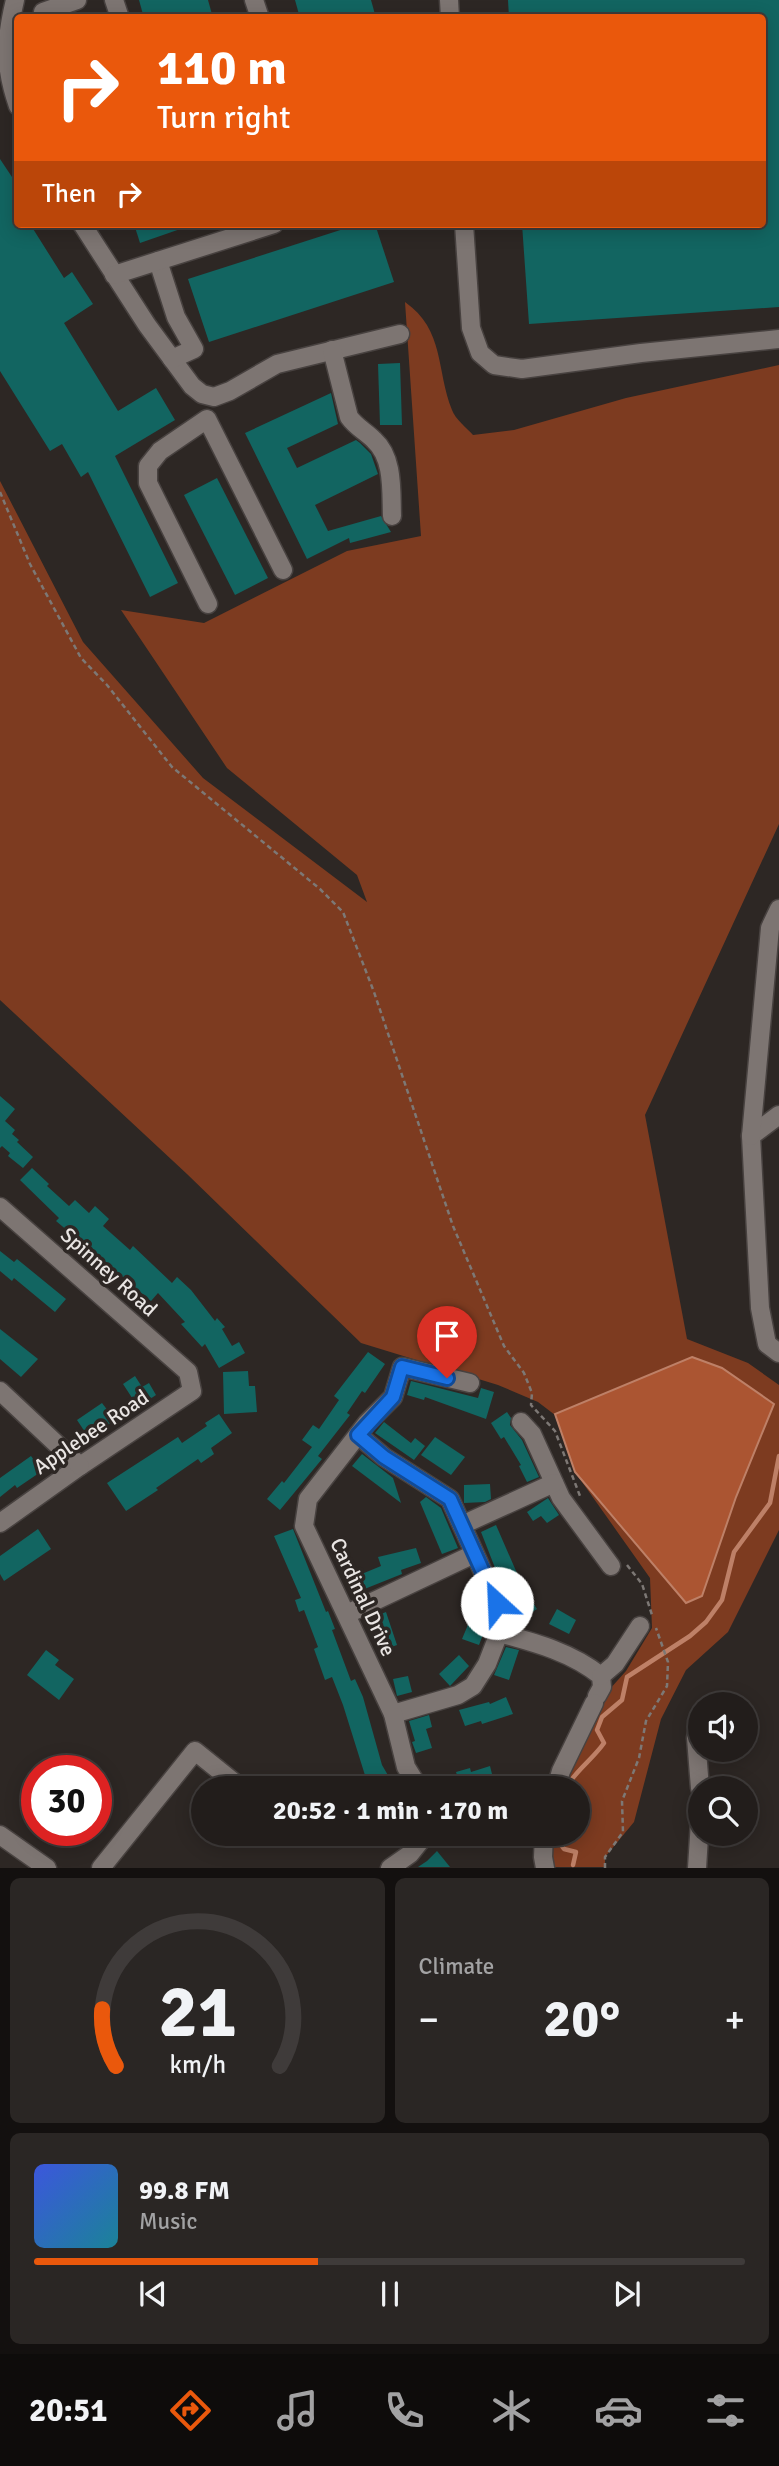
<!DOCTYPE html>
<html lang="en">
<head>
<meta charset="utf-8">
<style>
	body { margin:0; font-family:Signika,sans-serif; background:#2a2624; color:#f1f3f6; height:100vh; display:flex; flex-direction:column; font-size:26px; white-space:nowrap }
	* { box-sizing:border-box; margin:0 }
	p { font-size:23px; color:#a2a2a3 }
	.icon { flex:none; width:38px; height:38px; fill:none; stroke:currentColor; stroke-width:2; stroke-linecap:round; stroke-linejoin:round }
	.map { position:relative; height:1868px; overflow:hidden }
	.side { display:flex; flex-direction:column; gap:10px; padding:10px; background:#13100f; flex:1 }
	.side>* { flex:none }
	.hud { position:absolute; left:14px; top:14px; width:752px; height:214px; border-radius:7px; box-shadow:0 4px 18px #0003,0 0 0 2px #3f3b3a; background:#ea580c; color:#fff; overflow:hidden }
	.buttons { position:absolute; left:688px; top:1692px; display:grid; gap:14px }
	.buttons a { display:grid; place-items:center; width:70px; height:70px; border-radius:50%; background:#221d1b; box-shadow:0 4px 18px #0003,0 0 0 2px #3f3b3a; font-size:35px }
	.speed { position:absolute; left:21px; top:1755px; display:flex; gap:14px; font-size:35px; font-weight:700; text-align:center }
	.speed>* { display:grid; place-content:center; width:91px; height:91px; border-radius:50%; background:#221d1b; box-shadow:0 4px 18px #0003,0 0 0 2px #3f3b3a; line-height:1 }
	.speed .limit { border:10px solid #d22; background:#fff; color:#111 }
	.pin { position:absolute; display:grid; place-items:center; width:60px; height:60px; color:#fff; margin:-72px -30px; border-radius:50% 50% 50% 0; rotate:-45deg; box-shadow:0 0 7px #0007 }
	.pin .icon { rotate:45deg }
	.me { position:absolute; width:77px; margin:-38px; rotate:335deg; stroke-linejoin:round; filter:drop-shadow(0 0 5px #0008) }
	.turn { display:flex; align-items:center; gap:24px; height:147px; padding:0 28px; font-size:32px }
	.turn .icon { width:91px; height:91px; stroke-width:2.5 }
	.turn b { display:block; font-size:49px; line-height:60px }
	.then { display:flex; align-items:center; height:66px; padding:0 28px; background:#0003; gap:14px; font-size:26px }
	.big { font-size:52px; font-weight:700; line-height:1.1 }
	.side .card { flex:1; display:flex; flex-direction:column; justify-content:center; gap:10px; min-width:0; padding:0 24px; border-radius:10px; background:#2a2624 }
	.side .dial { align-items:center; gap:0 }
	.dial svg { height:182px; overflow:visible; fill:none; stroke:#3f3b3a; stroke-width:7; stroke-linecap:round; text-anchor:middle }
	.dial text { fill:#f1f3f6; stroke:none }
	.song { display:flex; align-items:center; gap:21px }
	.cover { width:84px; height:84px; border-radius:10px; background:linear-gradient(135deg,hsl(230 70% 55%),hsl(190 70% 35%)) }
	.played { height:7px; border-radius:4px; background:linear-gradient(90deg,#ea580c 40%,#3f3b3a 40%) }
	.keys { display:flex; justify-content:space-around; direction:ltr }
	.heat { display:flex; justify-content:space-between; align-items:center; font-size:38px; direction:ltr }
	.side .tiles { flex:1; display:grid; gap:10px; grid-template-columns:1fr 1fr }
	.card:last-child { grid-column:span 2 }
	.trip { position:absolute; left:191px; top:1776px; width:399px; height:70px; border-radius:35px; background:#221d1b; box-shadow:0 4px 18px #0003,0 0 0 2px #3f3b3a; font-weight:700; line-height:70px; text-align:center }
	.menu { display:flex; height:112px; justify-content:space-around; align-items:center; background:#0e0c0b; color:#a2a2a3 }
	.menu .icon { width:49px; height:49px }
	.menu .current { color:#ea580c }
	.menu b { font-size:32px; color:#f1f3f6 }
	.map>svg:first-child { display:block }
	.green { fill:#7d3b20 }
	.water { fill:#ab5532; stroke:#be8067; stroke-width:2 }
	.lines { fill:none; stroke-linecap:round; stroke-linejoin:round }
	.stream { stroke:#be8067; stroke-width:4.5 }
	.building { fill:#126561 }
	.minor-casing { stroke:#484240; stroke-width:21 }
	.path { stroke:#7d7875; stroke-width:2.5; stroke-dasharray:5 3.5; stroke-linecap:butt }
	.minor { stroke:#7d7572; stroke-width:18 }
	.route-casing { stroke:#114b97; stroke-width:18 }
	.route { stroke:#1a73e8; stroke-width:12 }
	.labels { text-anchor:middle; stroke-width:7; stroke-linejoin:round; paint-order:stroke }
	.street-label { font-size:21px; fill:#e9e5e3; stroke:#2d2724 }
</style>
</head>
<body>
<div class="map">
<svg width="779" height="1868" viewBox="0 0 779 1868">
	<rect width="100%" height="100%" fill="#2d2724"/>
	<path class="green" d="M405 302C445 330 436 370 452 410 455 419 467 428 473 435L514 430 626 398 779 365V824L645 1115 687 1339 748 1363 779 1385V1530L728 1632 686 1670 661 1719 634 1822 605 1857V1867H546L545 1834H578V1788H553L573 1730 626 1671 652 1628 650 1578 575 1472 555 1415 538 1402 498 1385 361 1343 187 1174 0 1000V481L83 642 203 778 367 902 357 875 227 768 121 610 204 623 347 551 421 536Z"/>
	<polygon class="water" points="692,1357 722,1368 774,1404 736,1497 702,1596 686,1603 575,1472 555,1414"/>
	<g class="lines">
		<g class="stream">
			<path d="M566 1788C575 1771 593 1759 604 1743L597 1730 602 1717 622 1700 627 1677 690 1636 706 1622 722 1600 734 1552 770 1503 779 1456"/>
			<polyline points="578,1805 583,1806 578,1828"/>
			<polyline points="568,1834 558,1841 564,1849 576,1852 573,1865"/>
		</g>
	</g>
	<g class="building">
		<polygon points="139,0 208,0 213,18 144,18"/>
		<polygon points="295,0 371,0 376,18 300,18"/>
		<polygon points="508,0 779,0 779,307 529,324 522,224 763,224 763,18 509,18"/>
		<polygon points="0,159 18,186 18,224 30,224 64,278 72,272 93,304 64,323 118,411 156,388 175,420 115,456 178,583 150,597 88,472 81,477 62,444 50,451 0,371"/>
		<polygon points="134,224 189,224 189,226 140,243"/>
		<polygon points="359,224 375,224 394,282 209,342 188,279"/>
		<polygon points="400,363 402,425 380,425 378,364"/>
		<polygon points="331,393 338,424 287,448 297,468 356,440 360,443 371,454 378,474 315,505 328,531 381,516 391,532 350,543 349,538 307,559 245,433"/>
		<polygon points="217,478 268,578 235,595 184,495"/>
		<polygon points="0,1096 15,1109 5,1121 15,1130 12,1134 19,1140 17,1142 33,1157 23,1168 8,1156 10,1153 2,1146 0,1148"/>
		<polygon points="32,1168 49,1184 47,1186 69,1206 75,1200 89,1213 95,1206 109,1219 103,1226 130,1250 133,1246 172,1283 177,1277 191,1290 215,1321 217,1318 225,1327 222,1329 232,1346 239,1342 245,1353 219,1368 205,1344 202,1347 181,1324 185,1322 158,1293 151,1301 56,1221 59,1218 20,1180"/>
		<polygon points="0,1251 14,1262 17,1259 66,1299 55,1312 14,1278 12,1281 0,1271"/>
		<polygon points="0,1329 38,1359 21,1377 0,1359"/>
		<polygon points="368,1352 385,1364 365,1393 362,1391 347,1413 350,1415 318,1456 322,1459 280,1510 267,1499 282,1481 284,1483 312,1447 302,1440 313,1425 319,1429 339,1400 334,1396"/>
		<polygon points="248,1371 249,1386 255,1386 257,1412 224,1414 223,1372"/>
		<polygon points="135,1376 142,1387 149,1383 156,1395 138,1407 123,1384"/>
		<polygon points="411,1381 478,1398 481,1388 494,1392 486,1419 425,1397 424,1400 407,1395"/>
		<polygon points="102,1403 115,1420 89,1438 77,1420"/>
		<polygon points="507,1412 511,1418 510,1425 522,1440 539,1477 527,1482 519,1466 521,1465 504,1437 501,1439 491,1423"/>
		<polygon points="219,1414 232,1433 211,1448 214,1454 201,1463 198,1459 156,1488 158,1490 126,1511 107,1483 178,1437 182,1443 207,1426 205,1423"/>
		<polygon points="384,1422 411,1443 415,1438 425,1446 414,1460 375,1433"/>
		<polygon points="435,1437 465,1457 451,1475 421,1455"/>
		<polygon points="362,1454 393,1478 401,1503 352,1466"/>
		<polygon points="31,1456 42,1471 17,1488 15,1485 0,1497 0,1478"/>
		<polygon points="490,1484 491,1499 485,1502 464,1503 464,1485"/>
		<polygon points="426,1497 441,1508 458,1548 442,1554 420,1502"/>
		<polygon points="548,1498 559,1515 547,1523 541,1516 533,1521 527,1512"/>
		<polygon points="496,1525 523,1587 537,1609 520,1620 508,1601 481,1532"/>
		<polygon points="38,1529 51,1549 4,1581 0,1574 0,1556"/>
		<polygon points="293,1529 326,1612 328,1611 335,1629 332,1630 351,1681 355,1679 363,1697 382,1765 389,1777 386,1779 392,1788 369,1788 343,1705 332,1677 325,1680 314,1649 318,1647 304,1610 299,1612 295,1600 301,1598 274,1536"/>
		<polygon points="416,1548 421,1563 401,1570 402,1574 357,1592 352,1578 381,1566 378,1557"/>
		<polygon points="470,1598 482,1598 482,1626 486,1627 479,1645 462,1639 470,1620"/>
		<polygon points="557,1609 576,1620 569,1634 549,1624"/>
		<polygon points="386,1612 397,1645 381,1651 371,1618"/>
		<polygon points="506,1647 519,1650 509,1680 494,1675"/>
		<polygon points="46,1650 59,1660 55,1665 74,1679 59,1700 27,1675"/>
		<polygon points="459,1655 469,1666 450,1686 439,1674"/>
		<polygon points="408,1676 412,1692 397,1696 393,1679"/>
		<polygon points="506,1697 513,1714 482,1724 481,1721 465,1726 459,1710 489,1702 490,1704"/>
		<polygon points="429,1715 432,1727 426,1729 432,1748 416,1753 412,1742 415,1741 409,1721"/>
		<polygon points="490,1766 494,1782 482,1786 481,1782 461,1788 456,1772 470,1768 471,1772"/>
		<polygon points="437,1851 450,1867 418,1867 427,1861"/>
	</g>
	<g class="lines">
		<g class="minor-casing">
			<g id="minor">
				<path d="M15 0C5 41 4 66 18 106"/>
				<polyline points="114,0 120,18"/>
				<polyline points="254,0 260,18"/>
				<polyline points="449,0 450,18"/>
				<polyline points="43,12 77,0"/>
				<polyline points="82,224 147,325 192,386 202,394 214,397 230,391 277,364 400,334"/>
				<polyline points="464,224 471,328 480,353 494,365 522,369 641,353 779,339"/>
				<polyline points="158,261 176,317 194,349 172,359"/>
				<polyline points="114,275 274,224"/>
				<path d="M332 350 349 417C356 427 365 431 374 440 394 458 391 491 392 516"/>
				<polyline points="208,604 148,483 148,466 160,451 207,419 283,570"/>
				<polyline points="779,1115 751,1136 760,1308 767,1344 779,1353"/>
				<polyline points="751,1136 770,928 779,909"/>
				<polyline points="0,1207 188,1372 192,1391 80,1466 0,1523"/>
				<polyline points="0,1391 80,1466"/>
				<polyline points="521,1422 532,1434 561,1498 611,1566"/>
				<polyline points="358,1435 384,1457 450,1499 497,1603 499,1633 487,1664 473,1686 458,1695 393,1714"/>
				<polyline points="462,1525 554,1483"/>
				<polyline points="347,1614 474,1554"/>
				<path d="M499 1633C536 1643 571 1652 601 1676L602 1687 597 1696"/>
				<polyline points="601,1676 615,1664 640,1626"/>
				<polyline points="700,1715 696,1738 700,1788"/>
				<polyline points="419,1788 406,1767 393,1714 304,1526 308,1499 367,1423 393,1397 402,1367 470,1383"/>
				<polyline points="556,1788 561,1771 594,1703"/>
				<polyline points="544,1834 543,1857 545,1868"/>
				<polyline points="0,1835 47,1868"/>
				<polyline points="101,1868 195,1751 236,1784"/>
				<polyline points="390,1868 410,1854 426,1834"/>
				<polyline points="697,1868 700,1821"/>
			</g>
		</g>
		<g class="path">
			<polyline points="14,121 18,128"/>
			<polyline points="0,492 30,564 81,658 107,685 172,767 320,889 343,912 374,992 453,1226 504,1346 524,1373 532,1393 531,1405 555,1431 580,1496"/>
			<polyline points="627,1565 642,1584 652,1615"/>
			<polyline points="605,1868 605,1857 623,1832 622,1801 639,1758 646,1721 667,1686 668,1662 656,1628"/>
		</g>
		<use href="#minor" class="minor"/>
	</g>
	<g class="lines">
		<g class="route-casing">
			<polyline id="route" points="447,1378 402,1367 393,1397 358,1435 384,1457 450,1499 497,1603"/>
		</g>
		<use href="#route" class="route"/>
	</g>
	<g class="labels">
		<g class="street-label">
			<text transform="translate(109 1272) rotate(42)" y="7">Spinney Road</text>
			<text transform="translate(91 1432) rotate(-34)" y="7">Applebee Road</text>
			<text transform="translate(363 1597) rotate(65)" y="7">Cardinal Drive</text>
		</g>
	</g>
</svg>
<div class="buttons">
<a><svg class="icon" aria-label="sound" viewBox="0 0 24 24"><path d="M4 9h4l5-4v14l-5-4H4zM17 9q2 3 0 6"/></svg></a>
<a><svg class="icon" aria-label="search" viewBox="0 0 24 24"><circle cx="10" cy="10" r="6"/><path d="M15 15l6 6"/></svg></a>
</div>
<div class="speed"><div class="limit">30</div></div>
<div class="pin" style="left:447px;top:1378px;background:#d93025"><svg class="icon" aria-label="arrive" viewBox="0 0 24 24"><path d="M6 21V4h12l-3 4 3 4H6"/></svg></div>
<svg class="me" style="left:497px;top:1603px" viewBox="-20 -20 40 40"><circle r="19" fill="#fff"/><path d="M0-13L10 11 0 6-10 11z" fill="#1a73e8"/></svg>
<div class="trip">20:52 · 1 min · 170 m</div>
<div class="hud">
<div class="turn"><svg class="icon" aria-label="right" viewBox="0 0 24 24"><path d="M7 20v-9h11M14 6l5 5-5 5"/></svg><div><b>110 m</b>Turn right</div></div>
<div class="then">Then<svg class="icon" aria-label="right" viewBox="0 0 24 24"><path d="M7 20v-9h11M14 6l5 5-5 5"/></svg></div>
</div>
</div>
<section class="side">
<div class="tiles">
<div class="card dial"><svg viewBox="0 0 100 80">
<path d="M14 69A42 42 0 1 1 86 69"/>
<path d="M14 69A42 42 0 0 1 8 44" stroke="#ea580c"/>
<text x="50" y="56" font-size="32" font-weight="700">21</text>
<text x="50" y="72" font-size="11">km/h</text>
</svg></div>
<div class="card"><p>Climate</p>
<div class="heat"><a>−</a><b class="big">20°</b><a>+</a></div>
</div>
<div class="card">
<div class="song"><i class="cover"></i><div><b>99.8 FM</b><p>Music</p></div></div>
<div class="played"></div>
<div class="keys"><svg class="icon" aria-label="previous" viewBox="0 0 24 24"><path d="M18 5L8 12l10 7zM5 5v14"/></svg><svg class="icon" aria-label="pause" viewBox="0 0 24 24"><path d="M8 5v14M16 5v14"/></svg><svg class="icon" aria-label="next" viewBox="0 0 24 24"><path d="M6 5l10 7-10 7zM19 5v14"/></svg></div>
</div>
</div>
</section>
<nav class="menu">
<b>20:51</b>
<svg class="icon current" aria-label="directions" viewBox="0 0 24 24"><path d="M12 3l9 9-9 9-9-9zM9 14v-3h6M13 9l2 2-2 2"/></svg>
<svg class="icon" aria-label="music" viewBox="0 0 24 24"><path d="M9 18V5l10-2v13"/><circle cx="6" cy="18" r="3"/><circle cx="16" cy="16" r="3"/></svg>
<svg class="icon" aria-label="phone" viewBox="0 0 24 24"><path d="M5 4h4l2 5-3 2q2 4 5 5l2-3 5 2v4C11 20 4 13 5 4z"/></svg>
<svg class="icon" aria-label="climate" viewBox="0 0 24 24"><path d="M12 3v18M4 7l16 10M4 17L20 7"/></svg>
<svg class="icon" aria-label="car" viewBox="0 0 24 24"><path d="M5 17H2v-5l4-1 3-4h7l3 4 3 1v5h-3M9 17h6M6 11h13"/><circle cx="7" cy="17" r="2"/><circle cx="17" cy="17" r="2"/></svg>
<svg class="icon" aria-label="filters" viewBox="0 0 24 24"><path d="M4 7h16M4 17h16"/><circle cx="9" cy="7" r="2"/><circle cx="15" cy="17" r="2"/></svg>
</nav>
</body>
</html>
